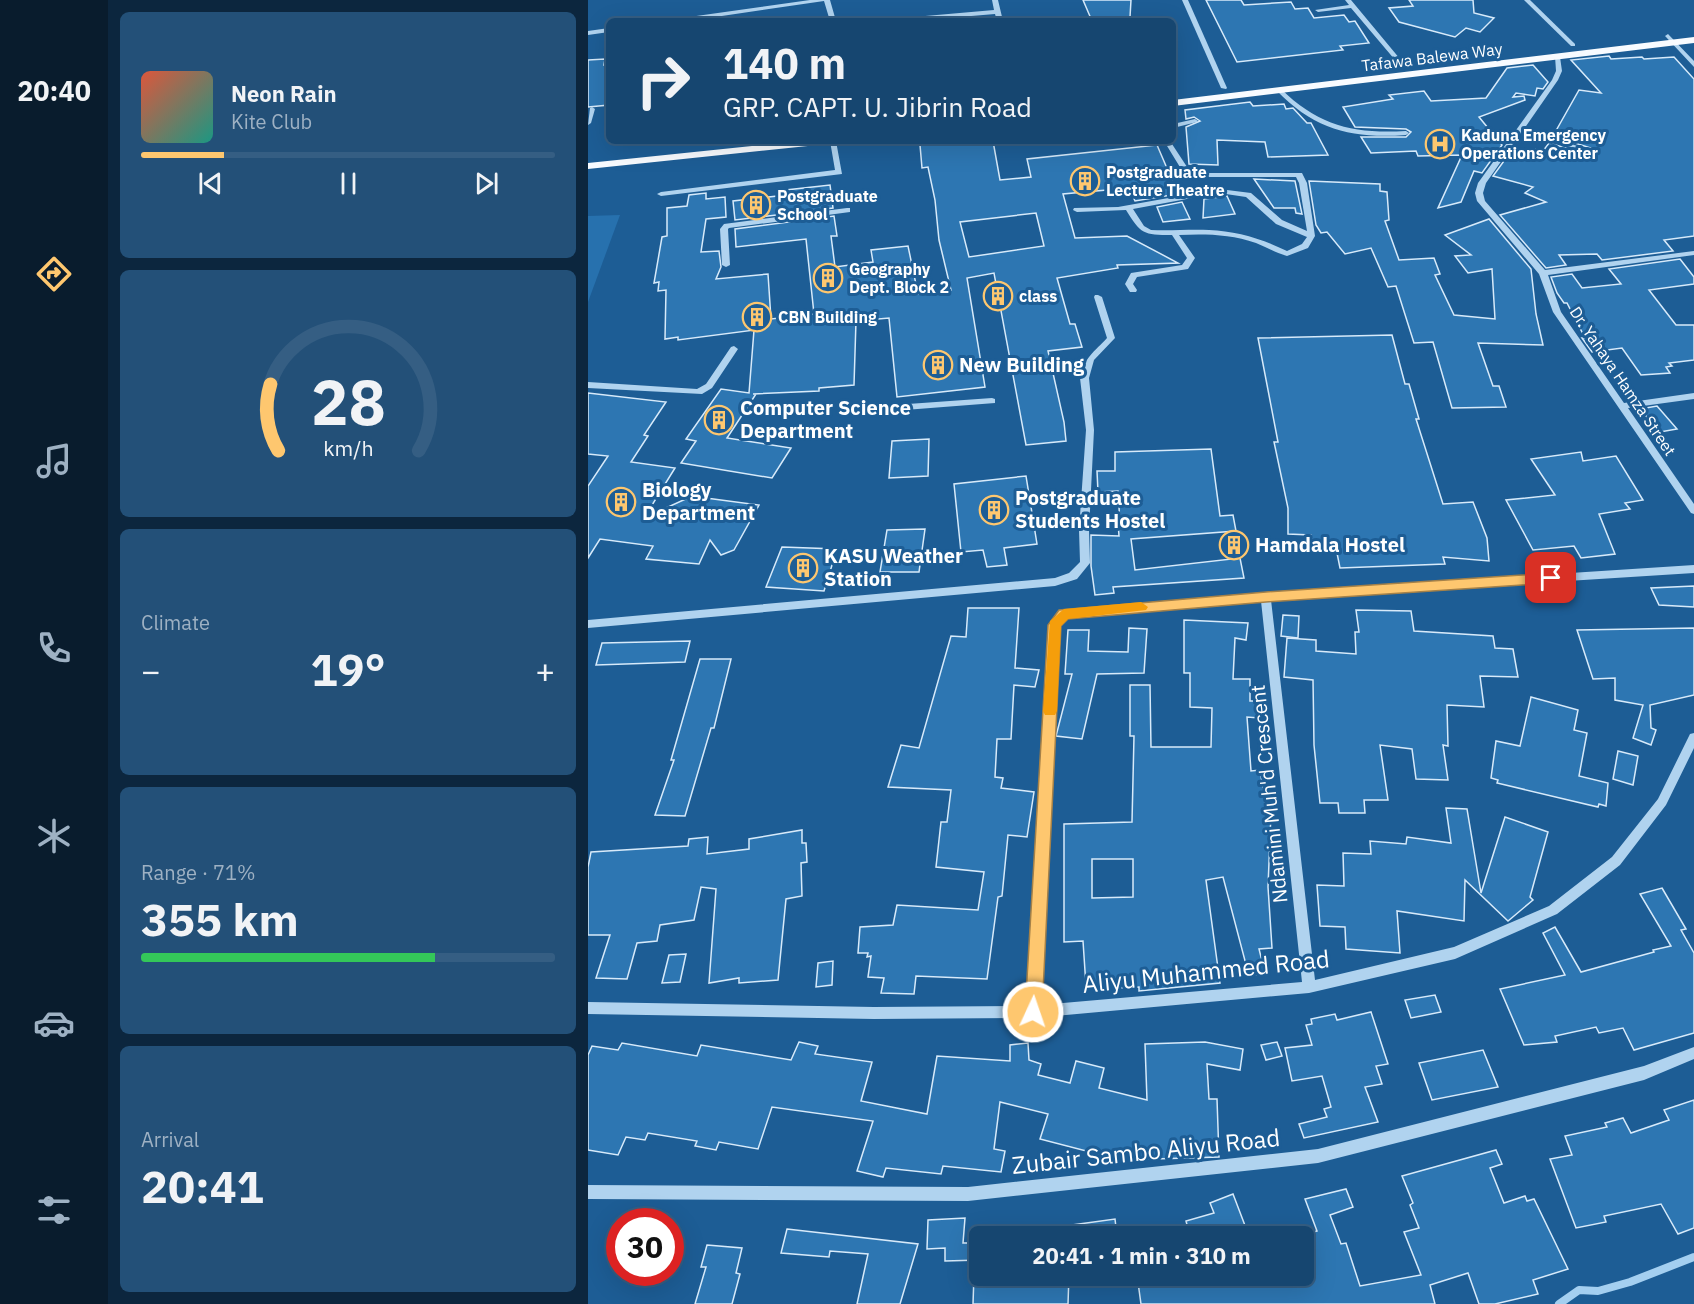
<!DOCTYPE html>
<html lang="en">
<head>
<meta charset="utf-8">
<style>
	body { margin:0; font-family:"IBM Plex Sans",sans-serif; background:#235078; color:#f1f3f6; height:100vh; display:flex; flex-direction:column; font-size:22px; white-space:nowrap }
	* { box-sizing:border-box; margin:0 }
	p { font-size:20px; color:#9eb1c3 }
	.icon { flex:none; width:33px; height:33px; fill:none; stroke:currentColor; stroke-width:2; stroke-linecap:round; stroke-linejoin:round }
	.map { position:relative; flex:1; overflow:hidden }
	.details { display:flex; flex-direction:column; gap:12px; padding:12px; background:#0c263e; width:480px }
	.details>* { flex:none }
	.banner { position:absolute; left:18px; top:18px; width:570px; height:126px; border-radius:9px; box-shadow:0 6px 24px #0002,0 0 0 2px #355e83; background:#164670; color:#f1f3f6; overflow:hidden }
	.speed { position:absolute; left:18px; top:1208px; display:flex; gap:12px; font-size:30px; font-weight:700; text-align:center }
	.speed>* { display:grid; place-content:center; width:78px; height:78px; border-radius:50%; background:#164670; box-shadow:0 6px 24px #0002,0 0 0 2px #355e83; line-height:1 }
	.speed .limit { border:9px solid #d22; background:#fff; color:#111 }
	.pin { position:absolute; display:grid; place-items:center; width:51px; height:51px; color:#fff; margin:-26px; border-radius:12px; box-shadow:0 3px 9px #0006 }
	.me { position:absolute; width:66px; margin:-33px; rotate:3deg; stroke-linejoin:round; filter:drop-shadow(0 0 4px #0008) }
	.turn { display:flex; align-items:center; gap:21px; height:126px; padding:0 18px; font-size:27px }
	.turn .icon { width:78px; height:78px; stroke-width:2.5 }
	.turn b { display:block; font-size:42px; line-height:51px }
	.big { font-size:45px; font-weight:700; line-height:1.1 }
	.details .tile { flex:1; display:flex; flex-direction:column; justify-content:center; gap:9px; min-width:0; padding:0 21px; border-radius:9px; background:#235078 }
	.details .dial { align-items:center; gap:0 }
	.dial svg { height:156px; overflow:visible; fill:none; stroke:#355e83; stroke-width:7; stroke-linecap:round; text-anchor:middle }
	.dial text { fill:#f1f3f6; stroke:none }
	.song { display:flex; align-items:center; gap:18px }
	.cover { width:72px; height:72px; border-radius:9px; background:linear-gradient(135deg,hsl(10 70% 55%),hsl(170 70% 35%)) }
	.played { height:6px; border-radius:3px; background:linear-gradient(90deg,#fec76f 20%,#355e83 20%) }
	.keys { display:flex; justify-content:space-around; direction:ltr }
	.heat { display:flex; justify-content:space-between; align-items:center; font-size:33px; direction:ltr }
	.charge { height:9px; border-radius:4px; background:linear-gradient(90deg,#34c759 71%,#355e83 0) }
	.trip { position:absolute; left:381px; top:1226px; width:345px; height:60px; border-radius:9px; background:#164670; box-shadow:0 6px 24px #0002,0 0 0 2px #355e83; font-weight:700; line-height:60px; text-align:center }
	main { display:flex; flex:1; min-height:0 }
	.tabs { display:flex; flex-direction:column; width:108px; justify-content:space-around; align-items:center; background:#091c2d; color:#9eb1c3 }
	.tabs .icon { width:42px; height:42px }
	.tabs .on { color:#fec76f }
	.tabs b { font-size:27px; color:#f1f3f6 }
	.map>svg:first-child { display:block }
	.green { fill:#2771ae }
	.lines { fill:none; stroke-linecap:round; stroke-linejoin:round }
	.stream { stroke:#a4cff0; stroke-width:8 }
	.building { fill:#2d76b2; stroke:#d7eafa; stroke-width:1.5; fill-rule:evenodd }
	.minor { fill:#b0d3ef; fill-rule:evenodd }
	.major { fill:#f8fbff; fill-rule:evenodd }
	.route { fill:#fec76f; stroke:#a58148; stroke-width:1.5 }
	.slow { fill:#f59e0b }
	.labels { text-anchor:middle; stroke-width:6; stroke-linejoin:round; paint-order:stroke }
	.far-street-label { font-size:16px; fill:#fff; stroke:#1d5d95 }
	.far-poi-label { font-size:16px; font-weight:bold; fill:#fff; stroke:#1d5d95; text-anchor:start }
	.poi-label { font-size:20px; font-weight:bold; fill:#fff; stroke:#1d5d95; text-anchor:start }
	.street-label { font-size:20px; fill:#fff; stroke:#1d5d95 }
	.near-street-label { font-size:24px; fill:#fff; stroke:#1d5d95 }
</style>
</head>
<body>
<main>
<nav class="tabs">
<b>20:40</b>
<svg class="icon on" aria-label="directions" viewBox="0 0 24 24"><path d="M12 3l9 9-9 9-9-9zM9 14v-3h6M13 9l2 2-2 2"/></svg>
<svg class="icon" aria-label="music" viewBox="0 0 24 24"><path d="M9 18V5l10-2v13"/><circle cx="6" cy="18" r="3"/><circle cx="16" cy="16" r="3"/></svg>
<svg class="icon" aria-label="phone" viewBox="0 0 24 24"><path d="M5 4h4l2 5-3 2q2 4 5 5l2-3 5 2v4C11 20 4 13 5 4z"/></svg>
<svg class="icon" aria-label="climate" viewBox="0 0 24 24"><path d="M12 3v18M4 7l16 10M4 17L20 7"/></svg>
<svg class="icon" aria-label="car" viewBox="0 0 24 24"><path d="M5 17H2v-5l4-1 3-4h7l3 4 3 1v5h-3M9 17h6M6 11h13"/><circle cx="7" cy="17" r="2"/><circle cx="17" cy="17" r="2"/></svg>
<svg class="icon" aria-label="filters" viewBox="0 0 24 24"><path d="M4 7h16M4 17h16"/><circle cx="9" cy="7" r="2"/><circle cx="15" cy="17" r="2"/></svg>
</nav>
<section class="details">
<div class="tile">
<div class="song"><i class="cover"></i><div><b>Neon Rain</b><p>Kite Club</p></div></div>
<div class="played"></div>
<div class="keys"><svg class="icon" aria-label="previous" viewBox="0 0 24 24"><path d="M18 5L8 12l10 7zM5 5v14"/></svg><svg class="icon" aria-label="pause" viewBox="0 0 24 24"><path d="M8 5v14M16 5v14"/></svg><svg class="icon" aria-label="next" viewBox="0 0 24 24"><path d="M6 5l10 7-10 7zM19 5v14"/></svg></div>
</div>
<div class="tile dial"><svg viewBox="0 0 100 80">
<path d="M14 69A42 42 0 1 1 86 69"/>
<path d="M14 69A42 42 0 0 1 10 35" stroke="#fec76f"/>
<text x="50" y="56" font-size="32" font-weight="700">28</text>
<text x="50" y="72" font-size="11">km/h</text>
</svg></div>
<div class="tile"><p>Climate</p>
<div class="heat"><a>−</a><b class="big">19°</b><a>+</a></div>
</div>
<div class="tile"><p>Range · 71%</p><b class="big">355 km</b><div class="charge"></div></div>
<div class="tile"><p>Arrival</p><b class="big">20:41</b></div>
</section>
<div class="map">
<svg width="1106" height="1304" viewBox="0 0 1106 1304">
	<rect width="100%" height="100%" fill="#1d5d95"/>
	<polygon class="green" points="32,215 0,302 0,216"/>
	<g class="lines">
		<polyline class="stream" points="971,1304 991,1290 1010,1291 1042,1282 1106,1257"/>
	</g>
	<g class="building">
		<polygon points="495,0 543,0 542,17 504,21"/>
		<polygon points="618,0 653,0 656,5 703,2 707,9 720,8 726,18 756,15 761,22 767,21 781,43 752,46 755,50 649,62"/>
		<polygon points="821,0 885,0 886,13 906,18 892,32 878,28 867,37 811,22 801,8 825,6"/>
		<polygon points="1021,56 1023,59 1054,57 1056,59 1086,57 1106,79 1106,236 1076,240 1085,251 1014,260 1009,254 971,255 978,265 958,268 912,215 958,202 937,193 945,187 905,176 921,154 925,158 941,160 947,149 955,151 961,143 999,154 1007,152 1006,149 965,136 991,90 1013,93 983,60"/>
		<polygon points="17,59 16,65 21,65 21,105 0,107 0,60"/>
		<polygon points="945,65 960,82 955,89 949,88 947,96 928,93 925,97 936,96 937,100 891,117 914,145 894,173 886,171 873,202 850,208 874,155 830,156 828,151 783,153 773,137 818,137 823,132 818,129 767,127 755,107 805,99 801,95 836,91 843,101 898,98 919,68"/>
		<polygon points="662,102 665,106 696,104 698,109 705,108 719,123 723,123 740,155 680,157 677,142 629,140 630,165 601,164 598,127 612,121 606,117 598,119 597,110"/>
		<path d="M377 141H405L412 180 443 177 439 159 569 145 590 194 547 201 541 188 475 194 487 238 539 236 590 263 529 265 530 268 469 278 482 324H487L494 347 460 351 476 422 478 441 438 445 406 273 379 278 397 387 309 397 301 318 268 321 266 385 231 388V391L165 394H168L139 438 203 448 184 478 93 463 108 441 98 439 133 389 161 393 166 330 90 340V337L77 339 78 290 70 291 71 282 66 283 74 237 79 236V208L99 206 101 195 118 193V199L137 197 138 217 118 219 113 252 131 251 133 267 128 279 180 274 183 319 226 314 218 239 148 247 147 229 246 216 249 236H243L247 267 285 262 283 250 320 246 330 294 363 290 351 240 347 200 340 167 334 168 332 145ZM448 213 456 246 381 257 372 222Z"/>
		<polygon points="666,179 707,181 714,214 708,213 707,208 686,208"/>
		<polygon points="721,181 792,184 792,191 799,192 801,220 797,221 811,260 846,258 852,274 847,275 866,315 907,319 904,269 880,273 867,256 883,255 857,235 901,219 943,269 948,314 955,345 890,343 905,386 911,386 918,407 864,408 845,342 826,343 808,286 800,287 783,248 757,254 739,232 733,233 728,225"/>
		<polygon points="242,185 245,208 147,220 145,201 198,195 198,190"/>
		<polygon points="639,196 647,214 615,218 616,199"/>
		<polygon points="594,202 602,219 575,222 569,207"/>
		<polygon points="1092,259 1106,277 1106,284 1061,290 1088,325 1106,325 1106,360 1081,363 1084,366 1078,367 1082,373 1053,375 1034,348 1004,352 994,338 997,338 979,303 976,303 969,293 963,277 984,274 994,288 1033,284 1021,269"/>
		<polygon points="804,335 817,384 821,384 831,419 828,419 855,504 885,502 899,538 901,561 855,557 857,564 752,568 749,553 725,553 723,535 700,534 700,508 686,442 690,442 670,338"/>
		<polygon points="0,393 78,402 56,435 60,436 43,462 87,468 56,518 113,492 118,498 171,505 146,550 133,555 122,540 111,564 58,559 65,546 12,539 0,558 0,486 20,456 0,454"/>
		<polygon points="1069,406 1089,429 1072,432 1052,409"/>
		<polygon points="341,439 340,476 301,478 304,441"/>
		<polygon points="623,449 632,516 645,515 648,531 543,539 547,570 652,558 656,578 525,587 526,593 507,595 503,566 503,535 531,536 530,523 532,523 530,491 510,492 509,471 527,471 527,452"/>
		<polygon points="993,452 995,461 1028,456 1055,500 1037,503 1042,509 1011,514 1027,554 993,558 986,546 945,550 918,500 967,495 943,459"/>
		<polygon points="438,476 449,544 416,548 419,565 399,567 395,550 373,552 366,484"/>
		<polygon points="337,529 331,572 292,572 299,530"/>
		<polygon points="194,547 249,549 236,591 178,587"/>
		<polygon points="1106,586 1106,607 1071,605 1063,588"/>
		<polygon points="380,608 431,608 427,668 451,670 447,687 426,685 423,739 409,739 407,777 415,778 413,788 446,792 439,837 420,835 414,896 410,897 399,979 328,976 326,994 293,993 296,978 280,977 283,956 279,957 280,953 270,953 272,927 305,925 309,905 390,910 396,872 348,867 353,822 359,822 363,790 300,787 313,745 331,748 363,636 378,637"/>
		<polygon points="768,610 823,611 826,631 905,636 907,648 925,649 930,677 892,676 896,707 859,705 860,746 855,745 860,780 828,779 824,749 792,745 800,800 776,800 777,813 751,813 750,803 732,803 726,745 725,680 696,677 699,638 728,640 728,651 768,654 767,632 771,632"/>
		<polygon points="695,615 711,616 710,638 693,636"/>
		<path d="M596 620 660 623 658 640 647 638 645 679H662V701H671V718L659 717 663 771 672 770 679 813H683L680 887 684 948 671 949 677 973 661 976 635 877 618 880 632 983 551 991V987L529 988 528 985 498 986 495 941 476 942V824L544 822 546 736H542V685H562L563 747H623L624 708 602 707V673H596ZM504 859H545V897L504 898Z"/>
		<polygon points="541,628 559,629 556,673 509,674 494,739 468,736 484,674 477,674 480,630 501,630 500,651 540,652"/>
		<polygon points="1106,628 1106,695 1062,705 1063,728 1068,730 1063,745 1045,738 1055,705 1027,700 1027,678 1005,679 989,630"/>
		<polygon points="102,641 97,662 8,665 14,643"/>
		<polygon points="112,659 143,659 126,728 123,728 97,816 67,815 86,760 83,760"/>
		<polygon points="943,697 990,710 986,730 999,733 991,776 1020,783 1018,806 1011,804 1010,807 909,783 910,780 903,778 908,741 932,746"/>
		<polygon points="1030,751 1050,756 1045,785 1025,779"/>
		<polygon points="858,808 879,809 893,893 917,817 960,832 942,897 945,900 920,921 877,880 876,921 809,911 812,953 758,949 757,927 732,926 729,885 756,886 755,853 783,854 782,841 818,844 819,837 863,843"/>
		<polygon points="214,830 214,843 218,843 219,862 213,863 214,896 198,899 190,980 151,983 151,978 121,983 128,889 113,887 106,920 72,925 69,941 49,943 39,979 8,978 22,935 0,935 0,867 3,852 100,846 101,839 120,837 119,854 161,849 161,839"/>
		<polygon points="1074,888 1098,929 1093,930 1106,953 1106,1033 1046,1050 1035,1028 1011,1033 1008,1027 967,1036 969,1042 936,1045 912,989 977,975 955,933 967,927 993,972 1066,952 1065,950 1083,946 1052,894"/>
		<polygon points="98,954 92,982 74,983 81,955"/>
		<polygon points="245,961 244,985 228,987 230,963"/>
		<polygon points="847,995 853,1012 823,1018 817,1000"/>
		<polygon points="783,1012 800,1064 788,1066 794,1084 777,1087 790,1122 716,1138 711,1124 739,1117 736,1109 743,1107 734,1076 704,1081 697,1048 724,1045 718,1025 724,1024 723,1019 747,1014 749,1020"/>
		<polygon points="211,1042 230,1046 227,1054 284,1062 273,1101 339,1114 349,1056 422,1061 422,1045 440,1043 441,1060 453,1064 450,1075 482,1083 488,1061 516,1068 511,1088 559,1100 557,1044 617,1042 655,1049 652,1070 619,1064 621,1099 629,1099 631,1157 533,1160 452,1139 460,1114 412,1102 406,1149 417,1151 413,1172 355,1166 353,1174 298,1168 295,1177 269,1171 285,1121 184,1107 170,1149 131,1142 128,1150 107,1146 109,1141 60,1133 57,1140 38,1137 30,1155 0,1150 0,1055 4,1046 30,1050 34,1043 109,1056 113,1045 203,1060"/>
		<polygon points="689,1042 694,1056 678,1060 673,1045"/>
		<polygon points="895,1050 910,1087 844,1100 831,1063"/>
		<polygon points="1106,1100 1106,1228 1090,1234 1073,1204 1016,1216 1018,1222 988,1228 962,1159 984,1155 977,1136 1019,1127 1017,1123 1035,1118 1043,1133 1081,1120 1076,1110"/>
		<polygon points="908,1150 914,1164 902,1168 916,1203 937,1196 939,1201 946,1199 980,1269 945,1280 950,1294 907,1304 891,1304 880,1273 842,1285 847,1304 553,1304 549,1275 716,1275 716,1255 722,1253 716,1235 729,1231 717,1199 758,1189 765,1207 742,1215 753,1244 758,1243 772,1286 833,1275 816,1232 831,1228 822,1205 825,1203 814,1176"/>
		<polygon points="645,1194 661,1236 633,1236 630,1229 602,1236 598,1221 626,1213 622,1203"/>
		<polygon points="377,1218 375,1243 392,1243 392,1260 357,1261 357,1248 339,1249 340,1220"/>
		<polygon points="527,1219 529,1236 477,1236 477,1226"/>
		<polygon points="199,1229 330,1244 312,1304 269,1304 280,1254 242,1251 241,1257 193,1253"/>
		<polygon points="119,1245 154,1248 148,1273 152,1274 144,1304 107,1304 118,1267 113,1267"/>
		<polygon points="386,1275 481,1275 480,1304 385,1304"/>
	</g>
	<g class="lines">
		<g class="minor">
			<polygon points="222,0 242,0 248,21 242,21 236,1 100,21 84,21 87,19"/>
			<polygon points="404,0 410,0 415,21 409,21 407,14 324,21 300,21 303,19 406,10"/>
			<polygon points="594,0 600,0 639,88 638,89 633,88"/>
			<polygon points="757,0 763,0 817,65 817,67 813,67 763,8 730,12 727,10 761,5"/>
			<polygon points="936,0 942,0 987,44 987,46 983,46"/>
			<polygon points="21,28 21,32 0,35 0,31"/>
			<polygon points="1080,34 1106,61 1106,67 1078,37 1077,36"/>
			<polygon points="967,56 972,57 974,71 970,80 936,129 1005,151 1000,152 933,133 898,183 895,193 897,201 957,270 1106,251 1106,255 960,275 973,312 1036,403 1106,393 1106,399 1040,408 1106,504 1106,514 1103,513 965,312 951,274 889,201 887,193 890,183 964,80 968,71"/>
			<path d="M689 89H693C731 126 766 134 818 131L821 133 818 135C765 139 727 130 689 91Z"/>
			<polygon points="4,107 7,109 3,123 0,125 2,108"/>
			<polygon points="607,119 610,121 609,122 585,128 585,124"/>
			<polygon points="242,141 248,141 254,174 73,196 69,194 73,192 247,170"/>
			<path d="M576 141H582L603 173H714L719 183 727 236 720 248 699 256C688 253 678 247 668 243 642 234 617 234 591 235L607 258 600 269 549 277 545 284 549 290 548 292H542L537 284 543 273 594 265 599 258 584 235C555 235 553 234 538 210L489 212 485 210 486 208 530 207 631 189 663 193 694 220 719 231 711 183 708 177H598ZM631 193 658 197 688 224 719 237 714 244 699 251C675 239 648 231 621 230 602 229 583 231 563 230L556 226 545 209Z"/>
			<polygon points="259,208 262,208 262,212 141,228 140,229 142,265 138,267 134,265 132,229 136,224"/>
			<path d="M507 295H510L514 297 527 338 506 360 501 378 506 430 501 530 502 563 489 579 467 586 0 628V620L467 578 481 573 492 562 491 530 498 430 492 378C495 359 507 351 519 338L506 297Z"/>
			<polygon points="146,346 150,349 124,388 114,394 0,388 0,382 109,389 118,384 143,347"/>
			<polygon points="404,398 407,399 407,403 278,413 274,410 278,407"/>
			<path d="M1106 565V573L683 600 727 980 866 947 961 906 1024 857 1070 799 1102 734 1106 733V748L1078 805 1032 865 969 914 867 959 721 993 445 1018 286 1019 0 1014V1002L286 1007 439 1006 461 625 472 611 678 593ZM673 601 714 982 452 1005 471 626 479 618Z"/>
			<polygon points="1106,1047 1106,1059 1056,1080 730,1163 380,1201 0,1199 0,1185 380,1187 730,1149 1056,1066"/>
		</g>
		<g class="major">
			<polygon points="1106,37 1106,43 585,106 585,100"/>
			<polygon points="211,141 244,141 239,144 0,169 0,163"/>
		</g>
	</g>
	<polygon class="route" points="963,573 970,578 963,583 678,602 480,619 473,626 454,1012 451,1018 445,1020 439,1018 437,1012 460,625 471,610 678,592"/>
	<polygon class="slow" points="553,602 560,607 558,610 480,619 473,626 469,711 467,715 457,715 455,711 462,621 476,609"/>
	<defs>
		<g id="hospital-ring" transform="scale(1.5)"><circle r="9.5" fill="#1d5d95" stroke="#fec76f" stroke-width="1.5"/><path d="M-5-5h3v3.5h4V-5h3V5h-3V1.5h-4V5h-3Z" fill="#fec76f"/></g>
		<g id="building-ring" transform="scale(1.5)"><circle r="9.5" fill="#1d5d95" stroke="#fec76f" stroke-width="1.5"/><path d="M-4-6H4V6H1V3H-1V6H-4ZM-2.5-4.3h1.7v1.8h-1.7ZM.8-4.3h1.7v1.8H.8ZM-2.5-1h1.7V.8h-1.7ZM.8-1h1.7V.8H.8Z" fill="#fec76f"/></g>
	</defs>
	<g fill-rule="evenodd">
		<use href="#hospital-ring" x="852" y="144"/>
		<use href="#building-ring" x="497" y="181"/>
		<use href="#building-ring" x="168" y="205"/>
		<use href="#building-ring" x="240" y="278"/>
		<use href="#building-ring" x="410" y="296"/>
		<use href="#building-ring" x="169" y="317"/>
		<use href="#building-ring" x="350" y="365"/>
		<use href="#building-ring" x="131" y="420"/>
		<use href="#building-ring" x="33" y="502"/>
		<use href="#building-ring" x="406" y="510"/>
		<use href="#building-ring" x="646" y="545"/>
		<use href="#building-ring" x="215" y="568"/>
	</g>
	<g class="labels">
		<g class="far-street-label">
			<text transform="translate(844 57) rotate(-7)" y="6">Tafawa Balewa Way</text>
			<text transform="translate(1035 381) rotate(56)" y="6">Dr. Yahaya Hamza Street</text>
		</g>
		<g class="far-poi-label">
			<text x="873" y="141">Kaduna Emergency<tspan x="873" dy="18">Operations Center</tspan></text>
			<text x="518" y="178">Postgraduate<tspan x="518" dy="18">Lecture Theatre</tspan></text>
			<text x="189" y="202">Postgraduate<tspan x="189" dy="18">School</tspan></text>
			<text x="261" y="275">Geography<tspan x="261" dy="18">Dept. Block 2</tspan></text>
			<text x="431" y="302">class</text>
			<text x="190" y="323">CBN Building</text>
		</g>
		<g class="poi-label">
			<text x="371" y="372">New Building</text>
			<text x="152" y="415">Computer Science<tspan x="152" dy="23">Department</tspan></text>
			<text x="54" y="497">Biology<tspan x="54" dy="23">Department</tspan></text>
			<text x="427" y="505">Postgraduate<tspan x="427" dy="23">Students Hostel</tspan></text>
			<text x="667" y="552">Hamdala Hostel</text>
			<text x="236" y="563">KASU Weather<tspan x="236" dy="23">Station</tspan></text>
		</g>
		<g class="street-label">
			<text transform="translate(681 794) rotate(-96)" y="7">Ndamini Muh'd Crescent</text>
		</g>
		<g class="near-street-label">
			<text transform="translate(618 972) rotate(-6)" y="8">Aliyu Muhammed Road</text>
			<text transform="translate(558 1152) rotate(-6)" y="8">Zubair Sambo Aliyu Road</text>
		</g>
	</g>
</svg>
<div class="speed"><div class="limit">30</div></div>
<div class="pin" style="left:963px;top:578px;background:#d93025"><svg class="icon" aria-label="arrive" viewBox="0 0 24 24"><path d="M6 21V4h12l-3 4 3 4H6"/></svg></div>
<svg class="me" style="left:445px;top:1012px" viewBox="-20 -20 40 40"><circle r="17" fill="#fec76f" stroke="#fff" stroke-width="3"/><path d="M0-11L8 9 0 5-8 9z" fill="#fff"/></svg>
<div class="trip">20:41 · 1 min · 310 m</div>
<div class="banner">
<div class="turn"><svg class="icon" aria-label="right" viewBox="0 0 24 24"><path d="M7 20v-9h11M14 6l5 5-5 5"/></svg><div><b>140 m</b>GRP. CAPT. U. Jibrin Road</div></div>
</div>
</div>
</main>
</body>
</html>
